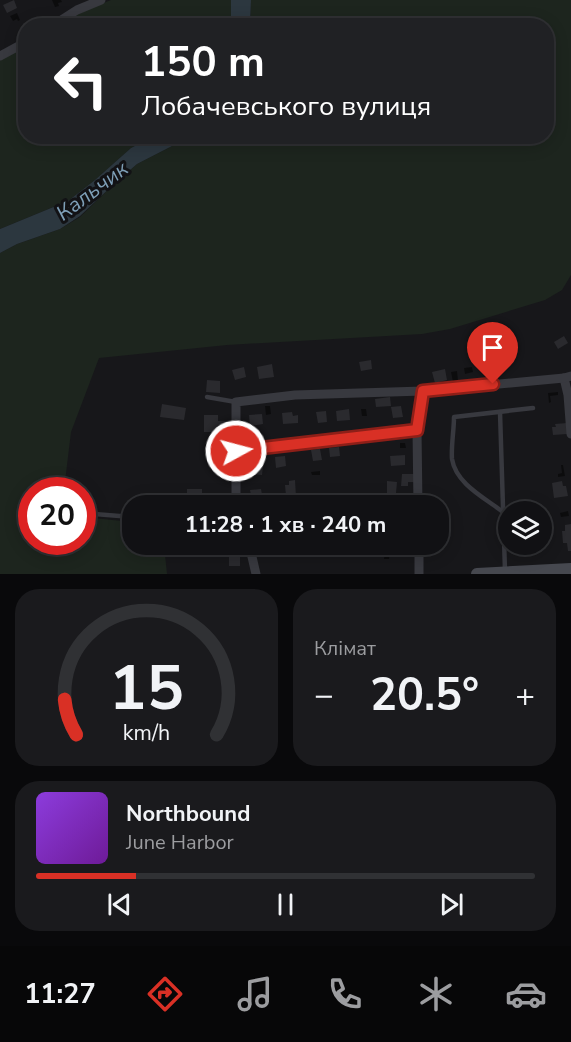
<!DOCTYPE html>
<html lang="uk">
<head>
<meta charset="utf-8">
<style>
	body { margin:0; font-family:"Nunito Sans",sans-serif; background:#1a1a1d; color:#f1f3f6; height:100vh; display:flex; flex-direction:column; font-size:22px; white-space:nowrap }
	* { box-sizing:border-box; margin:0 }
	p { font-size:20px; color:#9c9da0 }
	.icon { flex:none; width:33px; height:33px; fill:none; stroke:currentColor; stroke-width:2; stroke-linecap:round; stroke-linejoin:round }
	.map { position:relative; height:574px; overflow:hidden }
	.panel { display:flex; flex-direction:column; gap:15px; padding:15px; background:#09090b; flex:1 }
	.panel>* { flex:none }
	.banner { position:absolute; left:18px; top:18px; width:536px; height:126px; border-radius:24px; box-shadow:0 3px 15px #0003,0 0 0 2px #303134; background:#202124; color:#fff; overflow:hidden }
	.fabs { position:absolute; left:498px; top:501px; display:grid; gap:12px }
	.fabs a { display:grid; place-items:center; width:54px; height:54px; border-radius:50%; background:#111114; box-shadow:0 3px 15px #0003,0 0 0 2px #303134; font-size:30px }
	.speed { position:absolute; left:18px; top:477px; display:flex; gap:12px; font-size:30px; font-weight:700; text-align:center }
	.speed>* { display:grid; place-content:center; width:78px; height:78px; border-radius:50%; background:#111114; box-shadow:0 3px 15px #0003,0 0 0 2px #303134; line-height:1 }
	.speed .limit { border:9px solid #d22; background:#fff; color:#111 }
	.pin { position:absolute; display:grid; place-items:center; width:51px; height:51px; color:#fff; margin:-62px -26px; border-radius:50% 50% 50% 0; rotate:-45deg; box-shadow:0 0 6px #0007 }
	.pin .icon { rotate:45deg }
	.me { position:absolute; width:66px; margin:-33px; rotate:83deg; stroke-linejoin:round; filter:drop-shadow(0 0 4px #0008) }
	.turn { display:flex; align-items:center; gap:21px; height:126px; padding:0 24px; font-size:27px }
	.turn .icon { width:78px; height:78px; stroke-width:2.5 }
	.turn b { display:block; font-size:42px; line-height:51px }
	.big { font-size:45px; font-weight:700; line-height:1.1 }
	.panel .widget { flex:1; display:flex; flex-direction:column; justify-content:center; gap:9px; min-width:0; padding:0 21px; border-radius:24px; background:#1a1a1d }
	.panel .dial { align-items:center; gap:0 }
	.dial svg { height:156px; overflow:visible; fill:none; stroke:#303134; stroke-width:7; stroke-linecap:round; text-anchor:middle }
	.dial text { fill:#f1f3f6; stroke:none }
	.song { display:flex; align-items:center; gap:18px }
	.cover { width:72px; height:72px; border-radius:9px; background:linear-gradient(135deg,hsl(270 70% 55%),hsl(280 70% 35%)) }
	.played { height:6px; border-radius:3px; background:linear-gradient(90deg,#d93025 20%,#303134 20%) }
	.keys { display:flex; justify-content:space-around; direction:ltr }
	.heat { display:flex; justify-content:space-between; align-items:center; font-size:33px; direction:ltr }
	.panel .tiles { flex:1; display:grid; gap:15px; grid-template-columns:1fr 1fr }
	.widget:last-child { grid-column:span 2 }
	.trip { position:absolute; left:122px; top:495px; width:327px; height:60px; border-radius:24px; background:#111114; box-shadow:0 3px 15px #0003,0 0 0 2px #303134; font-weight:700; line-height:60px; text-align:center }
	.menu { display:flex; height:96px; justify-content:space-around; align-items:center; background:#070708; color:#9c9da0 }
	.menu .icon { width:42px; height:42px }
	.menu .selected { color:#d93025 }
	.menu b { font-size:27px; color:#f1f3f6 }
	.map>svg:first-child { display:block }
	.green { fill:#1d251e }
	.water { fill:#2c373f }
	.shadow { fill:#0007 }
	.building { fill:#2a2a2e }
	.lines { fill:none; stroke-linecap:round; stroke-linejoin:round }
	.lane { stroke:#38393f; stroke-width:4.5 }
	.street { stroke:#38393f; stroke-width:9 }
	.secondary { stroke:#46484f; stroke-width:12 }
	.route-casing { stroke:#8d1f18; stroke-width:15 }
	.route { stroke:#d93025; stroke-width:10 }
	.labels { text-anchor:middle; stroke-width:6; stroke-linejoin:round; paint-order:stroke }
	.water-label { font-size:21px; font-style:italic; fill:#7e9fb7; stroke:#121215 }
</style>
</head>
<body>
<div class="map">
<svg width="571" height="574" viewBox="0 0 571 574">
	<rect width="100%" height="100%" fill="#17171a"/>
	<g class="green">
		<polygon points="111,0 231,0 231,25 58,26 86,10"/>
		<polygon points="251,0 571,0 571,275 562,290 545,300 450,329 422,334 227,345 99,358 71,432 64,490 32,490 32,542 82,542 83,517 132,522 132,544 164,545 167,574 0,574 0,253 17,244 60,229 80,217 114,184 137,164 174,145 211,137 546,136 546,26 250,25"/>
		<polygon points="25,46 26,136 152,137 131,148 95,180 68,201 0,229 0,60"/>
	</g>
	<g class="water">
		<polygon points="231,0 251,0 250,25 231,25"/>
		<polygon points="152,137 211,137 174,145 137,164 114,184 80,216 60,229 17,244 0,253 0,229 68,201 95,180 131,148"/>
	</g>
	<g class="shadow">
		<polygon points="52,0 61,0 62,2 58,3 59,6 55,7"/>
		<polygon points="17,13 20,20 18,21 17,19 13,21 10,16"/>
		<polygon points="505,361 507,368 504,369 502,362"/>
		<polygon points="472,367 473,372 465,374 464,368"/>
		<polygon points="457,371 458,381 453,382 451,372"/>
		<polygon points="558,392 558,395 550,396 551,402 549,403 548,393"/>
		<polygon points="265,406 270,406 271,414 266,415"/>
		<polygon points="361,409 366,409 367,416 362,416"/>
		<polygon points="400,443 405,443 406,448 400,448"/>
		<polygon points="561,465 563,465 565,476 558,477 558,474 562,473"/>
		<polygon points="320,471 320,475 312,475 311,472"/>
		<polygon points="413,504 414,506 392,506 392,505"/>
		<polygon points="568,511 569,516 561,517 560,513"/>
		<polygon points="385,550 390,551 389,559 384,559"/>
	</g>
	<g class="building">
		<polygon points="14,0 17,8 7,13 3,5"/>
		<polygon points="564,336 568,343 558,349 554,342"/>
		<polygon points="371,360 372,369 361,371 359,362"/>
		<polygon points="272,364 274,377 259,379 257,367"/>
		<polygon points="244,367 246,377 235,380 232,370"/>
		<polygon points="445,369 447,380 435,383 432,372"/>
		<polygon points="207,380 220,381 220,393 206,392"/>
		<polygon points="390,397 391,406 376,407 375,399"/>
		<polygon points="162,404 186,408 184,420 160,417"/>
		<polygon points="401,406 403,417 393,418 391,407"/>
		<polygon points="349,409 350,420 337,421 336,411"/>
		<polygon points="326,411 327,422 318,423 316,412"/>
		<polygon points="292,412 293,416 298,415 298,423 283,424 282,413"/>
		<polygon points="262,414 263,424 250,426 249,415"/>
		<polygon points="204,415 218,415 218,421 227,421 227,432 204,432"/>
		<polygon points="567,423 567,434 553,435 552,427 556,427 555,424"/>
		<polygon points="219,437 228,440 222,457 217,456 219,450 215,449"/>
		<polygon points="339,447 340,456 330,457 329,448"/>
		<polygon points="320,449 322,460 313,461 311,450"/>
		<polygon points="405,455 405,465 391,466 390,456"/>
		<polygon points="285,456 286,466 276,468 275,457"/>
		<polygon points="252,465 263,466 262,475 251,474"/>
		<polygon points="402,474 414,474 414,482 408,482 408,486 401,486"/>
		<polygon points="295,480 296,497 290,498 290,496 286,496 285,485 289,485 289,481"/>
		<polygon points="387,481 397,482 396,493 387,493"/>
		<polygon points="562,481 563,486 566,486 568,496 554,498 552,483"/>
		<polygon points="187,489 202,489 202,502 206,502 206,497 214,497 213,506 194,506 194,502 187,502"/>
		<polygon points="261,489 263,500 252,501 250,490"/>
		<polygon points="571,524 571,551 568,551 567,543 563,543 562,531 565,531 565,525"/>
		<polygon points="233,544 240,544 240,566 229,566 229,553 225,553 225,546 233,546"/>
	</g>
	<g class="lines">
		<g class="lane">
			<polyline points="207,397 236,402"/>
			<polyline points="500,412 505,571"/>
			<polyline points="236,451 417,430"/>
			<path d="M503 512C485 498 456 484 452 459 451 446 454 430 454 417L533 408"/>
			<polyline points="82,513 132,517"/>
		</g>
		<g class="street">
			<polyline points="52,26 77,10 101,0"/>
			<polyline points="0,56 26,42"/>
			<polyline points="564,378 568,395 571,434"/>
			<polyline points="236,506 236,402 295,395 423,391 564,378 571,376"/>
			<polyline points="418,506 417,430 423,391"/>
			<polyline points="249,544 256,574"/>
			<polyline points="419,544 419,574"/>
		</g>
		<polyline class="secondary" points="477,574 571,569"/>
	</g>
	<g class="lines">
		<g class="route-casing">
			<polyline id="route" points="236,451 417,430 423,391 493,384"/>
		</g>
		<use href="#route" class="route"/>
	</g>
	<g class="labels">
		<g class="water-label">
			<text transform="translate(92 191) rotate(-37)" y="7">Кальчик</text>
		</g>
	</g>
</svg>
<div class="fabs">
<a><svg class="icon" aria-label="layers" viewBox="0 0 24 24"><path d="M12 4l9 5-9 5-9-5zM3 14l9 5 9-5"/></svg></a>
</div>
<div class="speed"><div class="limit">20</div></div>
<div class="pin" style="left:493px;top:384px;background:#d93025"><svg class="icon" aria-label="arrive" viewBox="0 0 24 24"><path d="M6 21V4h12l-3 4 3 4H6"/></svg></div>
<svg class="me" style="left:236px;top:451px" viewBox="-20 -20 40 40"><circle r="17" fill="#d93025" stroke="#fff" stroke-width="3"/><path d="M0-11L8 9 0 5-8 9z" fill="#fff"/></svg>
<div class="trip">11:28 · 1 хв · 240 m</div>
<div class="banner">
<div class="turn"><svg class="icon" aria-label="left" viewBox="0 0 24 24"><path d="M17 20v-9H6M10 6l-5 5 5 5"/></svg><div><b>150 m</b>Лобачевського вулиця</div></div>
</div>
</div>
<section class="panel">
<div class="tiles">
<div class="widget dial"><svg viewBox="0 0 100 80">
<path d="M14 69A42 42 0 1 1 86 69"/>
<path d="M14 69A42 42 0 0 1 8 51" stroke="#d93025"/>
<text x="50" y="56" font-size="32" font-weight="700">15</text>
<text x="50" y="72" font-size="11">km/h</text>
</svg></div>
<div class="widget"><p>Клімат</p>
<div class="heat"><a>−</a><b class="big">20.5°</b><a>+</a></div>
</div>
<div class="widget">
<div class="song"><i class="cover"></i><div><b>Northbound</b><p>June Harbor</p></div></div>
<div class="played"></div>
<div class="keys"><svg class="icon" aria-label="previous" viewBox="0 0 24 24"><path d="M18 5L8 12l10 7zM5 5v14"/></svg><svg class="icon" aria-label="pause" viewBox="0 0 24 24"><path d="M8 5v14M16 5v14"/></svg><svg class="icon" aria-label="next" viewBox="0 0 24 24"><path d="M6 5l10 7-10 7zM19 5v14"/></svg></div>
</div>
</div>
</section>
<nav class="menu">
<b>11:27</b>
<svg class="icon selected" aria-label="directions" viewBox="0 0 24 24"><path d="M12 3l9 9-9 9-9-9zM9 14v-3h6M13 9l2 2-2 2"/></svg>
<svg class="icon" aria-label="music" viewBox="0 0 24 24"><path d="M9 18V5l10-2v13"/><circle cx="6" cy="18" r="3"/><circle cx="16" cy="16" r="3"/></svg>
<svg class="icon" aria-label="phone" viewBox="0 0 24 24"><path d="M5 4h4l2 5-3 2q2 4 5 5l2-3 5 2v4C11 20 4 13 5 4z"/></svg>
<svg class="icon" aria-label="climate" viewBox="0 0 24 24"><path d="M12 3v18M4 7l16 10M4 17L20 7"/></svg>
<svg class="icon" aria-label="car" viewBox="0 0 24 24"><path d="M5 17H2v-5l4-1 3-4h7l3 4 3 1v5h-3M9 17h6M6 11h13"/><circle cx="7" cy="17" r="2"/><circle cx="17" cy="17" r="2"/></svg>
</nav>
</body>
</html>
